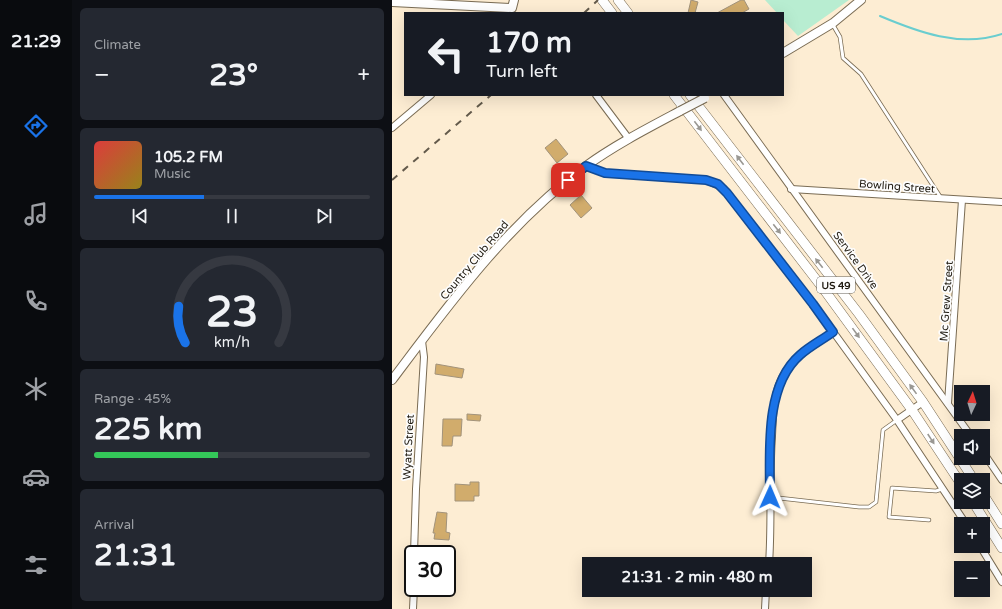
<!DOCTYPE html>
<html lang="en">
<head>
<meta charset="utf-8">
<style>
	body { margin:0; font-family:"Varela Round",sans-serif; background:#242831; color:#f1f3f6; height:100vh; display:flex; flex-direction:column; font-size:15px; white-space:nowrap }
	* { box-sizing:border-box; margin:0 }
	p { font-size:13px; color:#9ea1a6 }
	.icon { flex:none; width:22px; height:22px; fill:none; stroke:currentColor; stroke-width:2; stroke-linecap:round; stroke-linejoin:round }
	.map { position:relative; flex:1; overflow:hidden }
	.side { display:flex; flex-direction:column; gap:8px; padding:8px; background:#0d0f14; width:320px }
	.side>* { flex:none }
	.hud { position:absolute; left:12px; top:12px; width:380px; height:84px; border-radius:0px; box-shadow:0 4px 16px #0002; background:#171b24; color:#f1f3f6; overflow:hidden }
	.needle { width:26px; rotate:4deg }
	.fabs { position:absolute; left:562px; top:385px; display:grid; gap:8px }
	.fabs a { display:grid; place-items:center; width:36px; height:36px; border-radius:0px; background:#171b24; box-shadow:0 4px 16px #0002; font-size:20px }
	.speed { position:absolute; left:12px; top:545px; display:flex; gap:8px; font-size:20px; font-weight:700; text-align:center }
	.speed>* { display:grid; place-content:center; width:52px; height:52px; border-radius:50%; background:#171b24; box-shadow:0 4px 16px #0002; line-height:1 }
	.speed .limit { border:2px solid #111; border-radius:6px; background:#fff; color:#111 }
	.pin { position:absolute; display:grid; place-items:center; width:34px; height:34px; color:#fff; margin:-17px; border-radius:8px; box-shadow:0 2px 6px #0006 }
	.me { position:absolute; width:44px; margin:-22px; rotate:1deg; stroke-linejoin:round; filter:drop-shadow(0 0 3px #0008) }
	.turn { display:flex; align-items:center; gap:14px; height:84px; padding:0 16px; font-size:18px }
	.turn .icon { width:52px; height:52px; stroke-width:2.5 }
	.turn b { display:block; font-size:28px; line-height:34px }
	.big { font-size:30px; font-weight:700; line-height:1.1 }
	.side .tile { flex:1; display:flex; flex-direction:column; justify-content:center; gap:6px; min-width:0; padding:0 14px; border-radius:6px; background:#242831 }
	.side .dial { align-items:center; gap:0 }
	.dial svg { height:104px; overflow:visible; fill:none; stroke:#363941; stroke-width:7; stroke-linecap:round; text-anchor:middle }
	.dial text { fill:#f1f3f6; stroke:none }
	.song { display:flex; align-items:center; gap:12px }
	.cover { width:48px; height:48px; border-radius:6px; background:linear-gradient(135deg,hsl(0 70% 55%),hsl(50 70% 35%)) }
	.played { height:4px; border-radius:2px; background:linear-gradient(90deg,#1a73e8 40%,#363941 40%) }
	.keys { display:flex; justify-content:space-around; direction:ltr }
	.heat { display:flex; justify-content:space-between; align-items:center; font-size:22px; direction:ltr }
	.charge { height:6px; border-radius:3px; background:linear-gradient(90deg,#34c759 45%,#363941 0) }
	.trip { position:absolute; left:190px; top:557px; width:230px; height:40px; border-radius:0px; background:#171b24; box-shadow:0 4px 16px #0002; font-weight:700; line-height:40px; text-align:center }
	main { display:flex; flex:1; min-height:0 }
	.tabs { display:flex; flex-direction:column; width:72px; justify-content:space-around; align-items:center; background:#090b0e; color:#9ea1a6 }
	.tabs .icon { width:28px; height:28px }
	.tabs .selected { color:#1a73e8 }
	.tabs b { font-size:18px; color:#f1f3f6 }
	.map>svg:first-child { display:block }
	.green { fill:#b8edd1 }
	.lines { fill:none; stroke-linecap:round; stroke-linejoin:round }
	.stream { stroke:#6acdcf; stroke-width:2 }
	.building { fill:#d1ac6c; stroke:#a2937b }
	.lane-casing { stroke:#7a6c54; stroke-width:4.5 }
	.street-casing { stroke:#7a6c54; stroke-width:8 }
	.secondary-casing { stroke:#7a6c54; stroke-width:10 }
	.primary-casing { stroke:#7a6c54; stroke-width:10 }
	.lane { stroke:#fff; stroke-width:3 }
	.street { stroke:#fff; stroke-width:6 }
	.secondary { stroke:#fff; stroke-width:8 }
	.primary { stroke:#fff; stroke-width:9 }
	.rail { stroke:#635a4b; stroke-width:2; stroke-dasharray:7 7; stroke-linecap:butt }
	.secondary-bridge-casing { stroke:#7a6c54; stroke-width:10; stroke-linecap:butt }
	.secondary-bridge { stroke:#fff; stroke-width:8 }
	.oneway { fill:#9a9893 }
	.route-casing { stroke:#114b97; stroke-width:10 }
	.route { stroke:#1a73e8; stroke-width:7 }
	.labels { text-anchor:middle; stroke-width:3.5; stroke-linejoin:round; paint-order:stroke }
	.shield { fill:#fdfdfd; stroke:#625e57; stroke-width:1 }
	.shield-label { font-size:10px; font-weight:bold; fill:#1f1a10 }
	.street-label { font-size:11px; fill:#1f1a10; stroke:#fdfdfd }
</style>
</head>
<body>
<main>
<nav class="tabs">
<b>21:29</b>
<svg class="icon selected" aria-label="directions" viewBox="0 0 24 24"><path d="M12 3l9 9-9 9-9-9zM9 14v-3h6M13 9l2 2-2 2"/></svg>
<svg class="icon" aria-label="music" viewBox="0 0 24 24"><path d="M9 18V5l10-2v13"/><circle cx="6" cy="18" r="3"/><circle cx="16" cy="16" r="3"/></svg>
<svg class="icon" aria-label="phone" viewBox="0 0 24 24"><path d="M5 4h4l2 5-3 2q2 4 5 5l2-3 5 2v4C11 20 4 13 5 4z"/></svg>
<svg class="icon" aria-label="climate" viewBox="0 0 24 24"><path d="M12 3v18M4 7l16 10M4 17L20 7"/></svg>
<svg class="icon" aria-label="car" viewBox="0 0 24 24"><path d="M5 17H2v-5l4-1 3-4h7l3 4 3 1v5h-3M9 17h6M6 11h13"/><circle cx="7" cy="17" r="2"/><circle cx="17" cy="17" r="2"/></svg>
<svg class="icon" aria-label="filters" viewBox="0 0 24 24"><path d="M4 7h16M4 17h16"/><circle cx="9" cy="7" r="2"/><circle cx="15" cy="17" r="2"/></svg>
</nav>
<section class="side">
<div class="tile"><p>Climate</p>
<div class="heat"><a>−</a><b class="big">23°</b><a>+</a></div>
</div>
<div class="tile">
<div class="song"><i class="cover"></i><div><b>105.2 FM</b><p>Music</p></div></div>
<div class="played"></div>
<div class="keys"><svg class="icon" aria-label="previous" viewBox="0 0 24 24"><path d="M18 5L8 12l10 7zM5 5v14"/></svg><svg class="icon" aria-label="pause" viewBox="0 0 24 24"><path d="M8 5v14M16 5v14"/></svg><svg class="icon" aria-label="next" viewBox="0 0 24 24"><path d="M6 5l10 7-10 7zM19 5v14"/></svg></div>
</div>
<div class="tile dial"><svg viewBox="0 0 100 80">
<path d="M14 69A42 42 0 1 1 86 69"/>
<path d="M14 69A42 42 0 0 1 9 41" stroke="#1a73e8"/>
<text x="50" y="56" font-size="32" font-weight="700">23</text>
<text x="50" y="72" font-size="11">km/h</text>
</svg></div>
<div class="tile"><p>Range · 45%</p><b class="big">225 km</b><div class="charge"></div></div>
<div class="tile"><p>Arrival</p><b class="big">21:31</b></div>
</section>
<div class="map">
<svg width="610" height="609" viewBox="0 0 610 609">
	<rect width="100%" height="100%" fill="#fdedd3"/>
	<polygon class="green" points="373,0 457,0 406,36 391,20 391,13 385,13"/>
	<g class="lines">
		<path class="stream" d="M488 16C526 32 568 48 610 34"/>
	</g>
	<g class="building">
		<polygon points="299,0 306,2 303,13 296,13"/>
		<polygon points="349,0 352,0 357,9 350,13 325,13"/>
		<polygon points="164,139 176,154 165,163 153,148"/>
		<polygon points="189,195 200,208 189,218 178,205"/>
		<polygon points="44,364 72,369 70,378 43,374"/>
		<polygon points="75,414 89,415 88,421 75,420"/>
		<polygon points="51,419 70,419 69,436 61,436 60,446 50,446"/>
		<polygon points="78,482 87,482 87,496 82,496 82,501 63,501 63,484 78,485"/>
		<polygon points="45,512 55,513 54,532 58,533 57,540 42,539 43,533 41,533"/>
	</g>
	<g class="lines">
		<g class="lane-casing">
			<g id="lane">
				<polyline points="441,25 448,37 451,58 469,74 549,198"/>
				<polyline points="378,497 467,507 477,507 484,502 491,430 505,420"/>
				<polyline points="537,520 497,517 500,488 544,491 550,489"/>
			</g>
		</g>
		<g class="street-casing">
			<g id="street">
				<polyline points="204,95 237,139"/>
				<polyline points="332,95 579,436"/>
				<polyline points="0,128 39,95"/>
				<polyline points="194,166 213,173 314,180 331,188 421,304 505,420 574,524"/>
				<polyline points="399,189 610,202"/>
				<polyline points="556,403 570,200"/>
				<polyline points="505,420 531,402"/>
				<polyline points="591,452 610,480"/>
				<polyline points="588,546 610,582"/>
				<polyline points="22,554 24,489 32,357 30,341"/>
				<path d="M377 564C380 521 377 479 380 436 381 416 381 394 391 376 402 356 422 345 441 332"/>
				<polyline points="21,609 22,588"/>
				<polyline points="373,609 374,590"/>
			</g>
		</g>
		<g class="secondary-casing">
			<g id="secondary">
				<polyline points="0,2 120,8 122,0"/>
				<polyline points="391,53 441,23 469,0"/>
				<path d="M0 380C58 303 115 224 194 166 223 145 256 128 288 111"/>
			</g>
		</g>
		<g class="primary-casing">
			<g id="primary">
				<polyline points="210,0 220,13"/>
				<polyline points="226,0 236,13"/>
				<polyline points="282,95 433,291 520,410 569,484"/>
				<polyline points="298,95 467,314 531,402 582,480"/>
				<polyline points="591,494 610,524"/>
				<polyline points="581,502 610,548"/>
			</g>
		</g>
		<use href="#lane" class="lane"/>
		<use href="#street" class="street"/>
		<use href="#secondary" class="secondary"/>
		<use href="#primary" class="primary"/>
		<g class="rail">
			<polyline points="192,13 206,0"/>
			<polyline points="0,180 99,95"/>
		</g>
		<g class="secondary-bridge-casing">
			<polyline id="secondary-bridge" points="288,111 313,98"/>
		</g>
		<use href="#secondary-bridge" class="secondary-bridge"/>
	</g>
	<defs><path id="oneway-solid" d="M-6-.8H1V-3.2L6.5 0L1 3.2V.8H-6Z"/></defs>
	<g class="oneway">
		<use href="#oneway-solid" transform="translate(306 126) rotate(53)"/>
		<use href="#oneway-solid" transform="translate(348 160) rotate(-127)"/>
		<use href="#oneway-solid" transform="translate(385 229) rotate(52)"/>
		<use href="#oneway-solid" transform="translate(427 263) rotate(-128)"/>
		<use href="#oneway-solid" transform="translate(464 333) rotate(54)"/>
		<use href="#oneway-solid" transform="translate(521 389) rotate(-126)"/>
		<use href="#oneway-solid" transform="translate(539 439) rotate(57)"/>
	</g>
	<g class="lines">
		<g class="route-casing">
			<path id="route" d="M176 180 194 166 213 173 314 180 326 184 335 193 421 304 441 332C430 340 418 346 408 355 372 386 378 453 378 497"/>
		</g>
		<use href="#route" class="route"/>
	</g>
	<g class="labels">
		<rect class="shield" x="425" y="277" width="38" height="16" rx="3"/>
		<g class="shield-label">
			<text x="444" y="289">US 49</text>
		</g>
		<g class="street-label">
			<text transform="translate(505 186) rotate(4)" y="4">Bowling Street</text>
			<text transform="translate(82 260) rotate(-50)" y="4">Country Club Road</text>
			<text transform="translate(464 260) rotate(54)" y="4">Service Drive</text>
			<text transform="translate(554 301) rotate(-86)" y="4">Mc Grew Street</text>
			<text transform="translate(16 447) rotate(-87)" y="4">Wyatt Street</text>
		</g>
	</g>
</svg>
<div class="fabs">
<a><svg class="needle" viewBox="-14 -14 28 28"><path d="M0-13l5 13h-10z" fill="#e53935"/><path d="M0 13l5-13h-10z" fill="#9ea1a6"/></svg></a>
<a><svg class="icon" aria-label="sound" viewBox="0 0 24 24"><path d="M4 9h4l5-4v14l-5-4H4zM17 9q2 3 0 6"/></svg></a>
<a><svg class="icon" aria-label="layers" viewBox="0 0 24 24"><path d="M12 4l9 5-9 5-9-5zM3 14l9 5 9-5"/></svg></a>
<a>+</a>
<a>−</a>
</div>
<div class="speed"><div class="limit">30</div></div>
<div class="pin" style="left:176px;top:180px;background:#d93025"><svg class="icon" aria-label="arrive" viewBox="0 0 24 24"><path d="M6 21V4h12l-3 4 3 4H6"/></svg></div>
<svg class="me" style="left:378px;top:497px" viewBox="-20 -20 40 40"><path d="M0-17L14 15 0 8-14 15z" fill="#1a73e8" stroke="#fff" stroke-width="4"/></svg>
<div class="trip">21:31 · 2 min · 480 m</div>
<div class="hud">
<div class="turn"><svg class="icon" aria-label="left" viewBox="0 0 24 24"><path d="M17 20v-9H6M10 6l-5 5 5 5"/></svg><div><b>170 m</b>Turn left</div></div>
</div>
</div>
</main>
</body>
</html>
